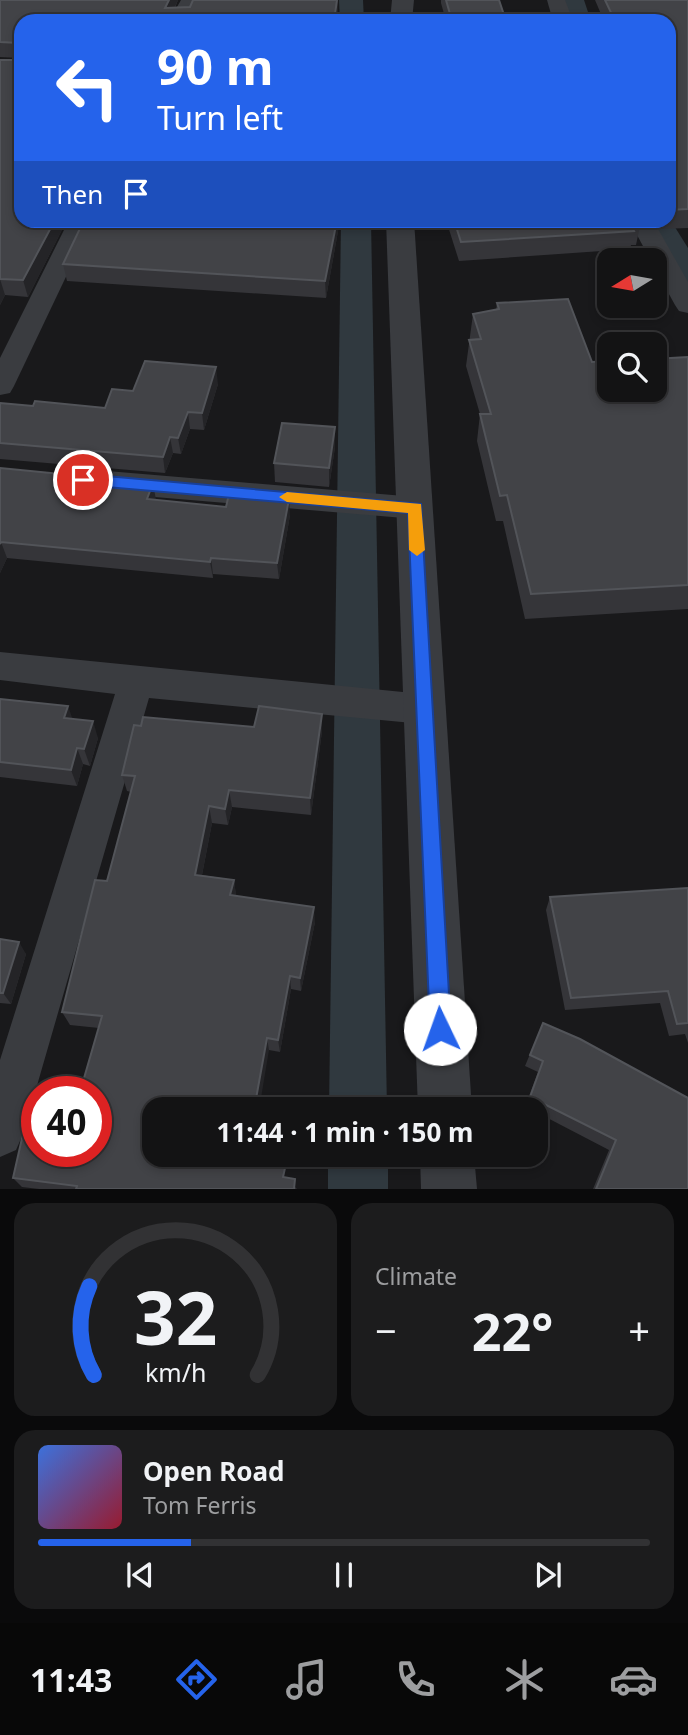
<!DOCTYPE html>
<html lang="en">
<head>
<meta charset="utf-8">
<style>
	body { margin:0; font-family:"Noto Sans",sans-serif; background:#1c1c1d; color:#f1f3f6; height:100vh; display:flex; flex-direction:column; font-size:26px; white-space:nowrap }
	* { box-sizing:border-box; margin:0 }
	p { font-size:23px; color:#9d9ea0 }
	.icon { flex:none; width:38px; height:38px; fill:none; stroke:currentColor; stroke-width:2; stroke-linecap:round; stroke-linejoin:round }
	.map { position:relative; height:1189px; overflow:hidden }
	.details { display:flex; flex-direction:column; gap:14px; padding:14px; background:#0a0a0b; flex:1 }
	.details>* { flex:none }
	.top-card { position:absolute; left:14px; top:14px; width:662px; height:214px; border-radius:21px; box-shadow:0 4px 10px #0003,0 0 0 2px #323234; background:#2563eb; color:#fff; overflow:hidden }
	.needle { width:46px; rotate:259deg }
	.buttons { position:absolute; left:597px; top:248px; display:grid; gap:14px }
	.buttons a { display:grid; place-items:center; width:70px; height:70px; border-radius:14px; background:#131314; box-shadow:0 4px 10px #0003,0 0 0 2px #323234; font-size:35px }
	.speed { position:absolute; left:21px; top:1076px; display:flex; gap:14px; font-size:35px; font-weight:700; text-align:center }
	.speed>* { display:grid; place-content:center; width:91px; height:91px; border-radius:50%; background:#131314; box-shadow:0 4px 10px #0003,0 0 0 2px #323234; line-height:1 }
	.speed .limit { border:10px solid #d22; background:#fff; color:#111 }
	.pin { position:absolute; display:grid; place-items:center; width:60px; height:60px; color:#fff; margin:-30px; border:4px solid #fff; border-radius:50%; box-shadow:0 2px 7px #0007 }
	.me { position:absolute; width:77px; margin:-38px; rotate:357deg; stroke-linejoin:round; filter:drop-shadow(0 0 5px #0008) }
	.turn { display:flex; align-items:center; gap:24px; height:147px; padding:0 28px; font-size:32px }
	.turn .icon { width:91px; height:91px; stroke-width:2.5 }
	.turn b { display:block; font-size:49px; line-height:60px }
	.then { display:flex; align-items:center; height:66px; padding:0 28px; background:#0003; gap:14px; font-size:26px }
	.big { font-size:52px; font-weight:700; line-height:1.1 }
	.details .card { flex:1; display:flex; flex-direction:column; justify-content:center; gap:10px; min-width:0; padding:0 24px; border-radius:21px; background:#1c1c1d }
	.details .dial { align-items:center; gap:0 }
	.dial svg { height:182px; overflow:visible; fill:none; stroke:#323234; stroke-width:7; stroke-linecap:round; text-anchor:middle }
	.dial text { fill:#f1f3f6; stroke:none }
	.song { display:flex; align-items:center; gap:21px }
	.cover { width:84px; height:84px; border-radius:10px; background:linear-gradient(135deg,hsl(220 70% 55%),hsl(350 70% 35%)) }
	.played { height:7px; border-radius:4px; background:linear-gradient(90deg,#2563eb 25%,#323234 25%) }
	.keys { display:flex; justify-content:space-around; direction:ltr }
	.heat { display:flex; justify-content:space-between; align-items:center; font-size:38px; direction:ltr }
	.details .tiles { flex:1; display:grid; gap:14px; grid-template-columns:1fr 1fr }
	.card:last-child { grid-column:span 2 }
	.trip { position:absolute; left:142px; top:1097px; width:406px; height:70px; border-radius:21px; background:#131314; box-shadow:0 4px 10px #0003,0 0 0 2px #323234; font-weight:700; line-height:70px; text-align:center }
	.tab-bar { display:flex; height:112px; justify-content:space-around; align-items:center; background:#080808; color:#9d9ea0 }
	.tab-bar .icon { width:49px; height:49px }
	.tab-bar .selected { color:#2563eb }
	.tab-bar b { font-size:32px; color:#f1f3f6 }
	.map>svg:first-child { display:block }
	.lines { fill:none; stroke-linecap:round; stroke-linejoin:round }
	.canal { fill:#30393f; fill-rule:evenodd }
	.minor { fill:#3a3c40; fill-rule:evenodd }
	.tertiary { fill:#3a3c40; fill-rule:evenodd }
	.wall { fill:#353539 }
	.shaded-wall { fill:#242427 }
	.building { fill:#424347; stroke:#525459; stroke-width:2 }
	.route { fill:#2563eb; stroke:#184099; stroke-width:2 }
	.slow { fill:#f59e0b }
</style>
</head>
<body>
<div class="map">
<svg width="688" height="1189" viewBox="0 0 688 1189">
	<rect width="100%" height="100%" fill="#19191b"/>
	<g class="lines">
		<g class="canal">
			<polygon points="339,0 363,0 364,21 340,21"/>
			<polygon points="560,0 584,0 591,21 567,21"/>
			<polygon points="668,216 688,248 688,284 677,281 641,220 668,220"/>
			<polygon points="341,220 371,220 387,1110 329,1110"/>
			<rect x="328" y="1155" width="60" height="34"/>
		</g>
		<g class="minor">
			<polygon points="181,0 199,0 189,21 169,21"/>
			<polygon points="547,0 565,0 573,21 553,21"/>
			<polygon points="69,220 93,220 14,386 10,393 0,395 0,358"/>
			<polygon points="629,220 653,220 688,282 688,313 679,311 675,305 654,267 654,261 651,261"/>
			<polygon points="107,471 416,497 427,500 432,508 427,516 416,519 107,493 96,490 92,482 96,474"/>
			<polygon points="0,652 423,694 436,698 441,709 436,720 423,724 149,698 23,1134 16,1150 0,1157 0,1060 115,694 0,680"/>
		</g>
		<g class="tertiary">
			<polygon points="392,0 414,0 412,21 390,21"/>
			<polygon points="386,220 414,220 472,1110 418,1110"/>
			<polygon points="420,1155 474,1155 477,1189 421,1189"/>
		</g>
	</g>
	<g class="wall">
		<polygon points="0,0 178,0 175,8 190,7 193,0 338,0 338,8 336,21 21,21 21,220 67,220 28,297 5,295 0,305 0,60 19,60 19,58 0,57"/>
		<polygon points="441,0 499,0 506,21 446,21 441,3"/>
		<polygon points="595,0 688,0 688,228 661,229 655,220 668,220 668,21 604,21"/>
		<polygon points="340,220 326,298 67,281 63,264"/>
		<polygon points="446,220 637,220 640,226 636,245 631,245 630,249 459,261"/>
		<polygon points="497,303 592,362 688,357 688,609 525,619 503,521 496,521 477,441 480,414 466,366 473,314 496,310"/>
		<polygon points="218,384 204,430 190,429 181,454 173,453 165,473 0,459 0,403 33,406 105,408 133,391"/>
		<polygon points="335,427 335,447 329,487 275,482 274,463"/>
		<polygon points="0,468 156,500 290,515 279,579 213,574 213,578 7,558 0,573"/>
		<polygon points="0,699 72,719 98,738 90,766 83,764 77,786 0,777"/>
		<polygon points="141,726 254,727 322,731 311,815 232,807 228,825 212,823 202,875 234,880 236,896 315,922 301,991 291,989 280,1052 269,1050 154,1155 263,1155 261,1164 286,1178 297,1189 39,1189 22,1187 13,1178 96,1152 99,1028 70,1025 62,1012 107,881 131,792 127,791 122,775"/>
		<polygon points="688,888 688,1043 685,1034 669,1036 660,1003 565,1010 546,910 550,897"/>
		<polygon points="0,939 26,954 11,1004 0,1003"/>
		<polygon points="543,1023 688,1189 593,1189 609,1150 536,1112 536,1110 530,1110 525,1107 538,1072 525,1066"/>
	</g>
	<g class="shaded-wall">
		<polygon points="169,0 178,0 168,21 165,8"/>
		<polygon points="337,0 338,0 338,8 336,21 334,21"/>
		<polygon points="55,220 67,220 28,297 23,280"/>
		<polygon points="337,220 340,220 326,298 325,281"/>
		<polygon points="0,279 5,295 0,305"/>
		<polygon points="216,367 218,384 204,430 202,413"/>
		<polygon points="188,412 190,429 181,454 178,438"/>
		<polygon points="335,427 335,447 329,487 329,468"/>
		<polygon points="170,437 173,453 165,473 163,457"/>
		<polygon points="153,483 156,500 147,499"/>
		<polygon points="289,499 290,515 279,579 277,563"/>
		<polygon points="1,542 7,558 0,573 0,544"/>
		<polygon points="211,558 213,574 213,578 210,562"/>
		<polygon points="68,706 74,723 64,718"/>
		<polygon points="322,714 322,731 311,815 310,798"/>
		<polygon points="93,721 98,738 90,766 84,749"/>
		<polygon points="77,748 83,764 77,786 71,770"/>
		<polygon points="229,790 232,807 228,825 225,809"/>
		<polygon points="209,806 212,823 199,890 195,875"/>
		<polygon points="234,880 236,895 233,910 230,895"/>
		<polygon points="314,907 315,922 301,991 300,978"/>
		<polygon points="19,942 26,954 11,1004 3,993"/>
		<polygon points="290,976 291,989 280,1052 278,1040"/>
		<polygon points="267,1038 269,1050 259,1110 254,1110"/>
		<polygon points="259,1155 263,1155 260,1173 257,1164"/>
	</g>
	<g class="building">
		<polygon points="0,0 169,0 165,8 190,7 193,0 337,0 334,21 21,21 21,220 55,220 23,280 0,279 0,60 19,60 19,43 0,42"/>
		<polygon points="446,0 499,0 506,21 452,21"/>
		<polygon points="605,0 688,0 688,209 668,210 668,21 615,21"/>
		<polygon points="84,220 337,220 325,281 63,264"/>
		<polygon points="454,220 637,220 640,226 632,227 634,231 461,242"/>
		<polygon points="568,299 592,362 609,361 609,390 654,390 654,359 688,357 688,585 531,594 507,495 500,496 480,414 491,414 469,340 481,339 473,314 499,309 497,303"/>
		<polygon points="145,361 216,367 202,413 188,412 178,438 170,437 163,457 0,443 0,403 33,406 35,401 105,408 112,389 133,391"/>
		<polygon points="282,423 335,427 329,468 274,463"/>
		<polygon points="0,468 153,483 147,499 226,507 229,494 289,499 277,563 211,558 210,562 1,542 0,544"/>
		<polygon points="0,699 68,706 64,718 93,721 84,749 77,748 71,770 0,762"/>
		<polygon points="259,706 322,714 310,798 229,790 225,809 209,806 195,875 234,880 230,895 314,907 300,978 290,976 278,1040 267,1038 254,1110 154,1110 154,1155 259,1155 257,1164 285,1168 283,1177 295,1179 294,1189 76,1189 77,1186 13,1178 32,1094 37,1094 37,1152 96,1152 96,1092 80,1092 102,1016 62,1012 95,880 107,881 135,776 122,775 134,725 141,726 143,717 254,727"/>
		<polygon points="688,888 688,1023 677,1024 668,991 571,998 550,897"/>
		<polygon points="0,939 19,942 3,993 0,993"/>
		<polygon points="543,1023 580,1039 688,1098 688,1189 596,1189 616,1140 530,1097 543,1061 530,1055"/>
	</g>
	<polygon class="route" points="83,474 421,504 451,1029 448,1037 440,1040 433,1037 430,1029 408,513 83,485 76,480"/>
	<polygon class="slow" points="287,492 421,504 425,550 417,556 409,550 408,513 287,502 279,497"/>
</svg>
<div class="buttons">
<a><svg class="needle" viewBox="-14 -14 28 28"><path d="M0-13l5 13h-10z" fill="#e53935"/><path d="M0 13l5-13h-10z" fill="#9d9ea0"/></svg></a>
<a><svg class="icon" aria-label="search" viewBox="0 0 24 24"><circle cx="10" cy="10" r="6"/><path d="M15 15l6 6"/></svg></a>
</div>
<div class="speed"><div class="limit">40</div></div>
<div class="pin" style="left:83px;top:480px;background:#d93025"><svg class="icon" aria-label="arrive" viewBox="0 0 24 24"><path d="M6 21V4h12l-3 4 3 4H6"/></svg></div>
<svg class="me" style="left:440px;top:1029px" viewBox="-20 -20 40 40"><circle r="19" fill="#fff"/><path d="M0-13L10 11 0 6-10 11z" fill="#2563eb"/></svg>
<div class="trip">11:44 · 1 min · 150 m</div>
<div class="top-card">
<div class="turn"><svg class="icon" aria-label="left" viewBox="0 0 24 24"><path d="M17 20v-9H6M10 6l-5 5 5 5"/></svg><div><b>90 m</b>Turn left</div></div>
<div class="then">Then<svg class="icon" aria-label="arrive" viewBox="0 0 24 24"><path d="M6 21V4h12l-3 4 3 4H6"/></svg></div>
</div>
</div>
<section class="details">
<div class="tiles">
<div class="card dial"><svg viewBox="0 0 100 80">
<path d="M14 69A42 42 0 1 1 86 69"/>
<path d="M14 69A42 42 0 0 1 12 30" stroke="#2563eb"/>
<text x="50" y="56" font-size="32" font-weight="700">32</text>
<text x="50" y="72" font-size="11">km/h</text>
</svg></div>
<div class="card"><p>Climate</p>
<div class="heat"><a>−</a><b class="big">22°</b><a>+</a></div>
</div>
<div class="card">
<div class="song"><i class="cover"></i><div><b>Open Road</b><p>Tom Ferris</p></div></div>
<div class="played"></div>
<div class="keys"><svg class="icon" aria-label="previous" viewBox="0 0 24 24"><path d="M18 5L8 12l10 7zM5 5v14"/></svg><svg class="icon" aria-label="pause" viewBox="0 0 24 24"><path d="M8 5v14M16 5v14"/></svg><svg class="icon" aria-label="next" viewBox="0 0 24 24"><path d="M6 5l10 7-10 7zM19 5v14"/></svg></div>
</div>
</div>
</section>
<nav class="tab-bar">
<b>11:43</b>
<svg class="icon selected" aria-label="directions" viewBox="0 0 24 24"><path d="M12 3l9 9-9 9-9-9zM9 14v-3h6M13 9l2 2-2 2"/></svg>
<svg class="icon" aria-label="music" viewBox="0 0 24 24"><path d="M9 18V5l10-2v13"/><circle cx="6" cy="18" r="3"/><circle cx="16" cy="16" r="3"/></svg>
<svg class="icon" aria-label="phone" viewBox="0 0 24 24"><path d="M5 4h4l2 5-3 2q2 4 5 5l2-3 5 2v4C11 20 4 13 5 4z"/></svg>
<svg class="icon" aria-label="climate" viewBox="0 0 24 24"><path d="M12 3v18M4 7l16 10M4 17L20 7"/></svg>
<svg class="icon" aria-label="car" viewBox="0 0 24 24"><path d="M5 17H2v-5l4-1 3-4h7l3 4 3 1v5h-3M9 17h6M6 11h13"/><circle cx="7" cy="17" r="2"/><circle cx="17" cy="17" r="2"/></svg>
</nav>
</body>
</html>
